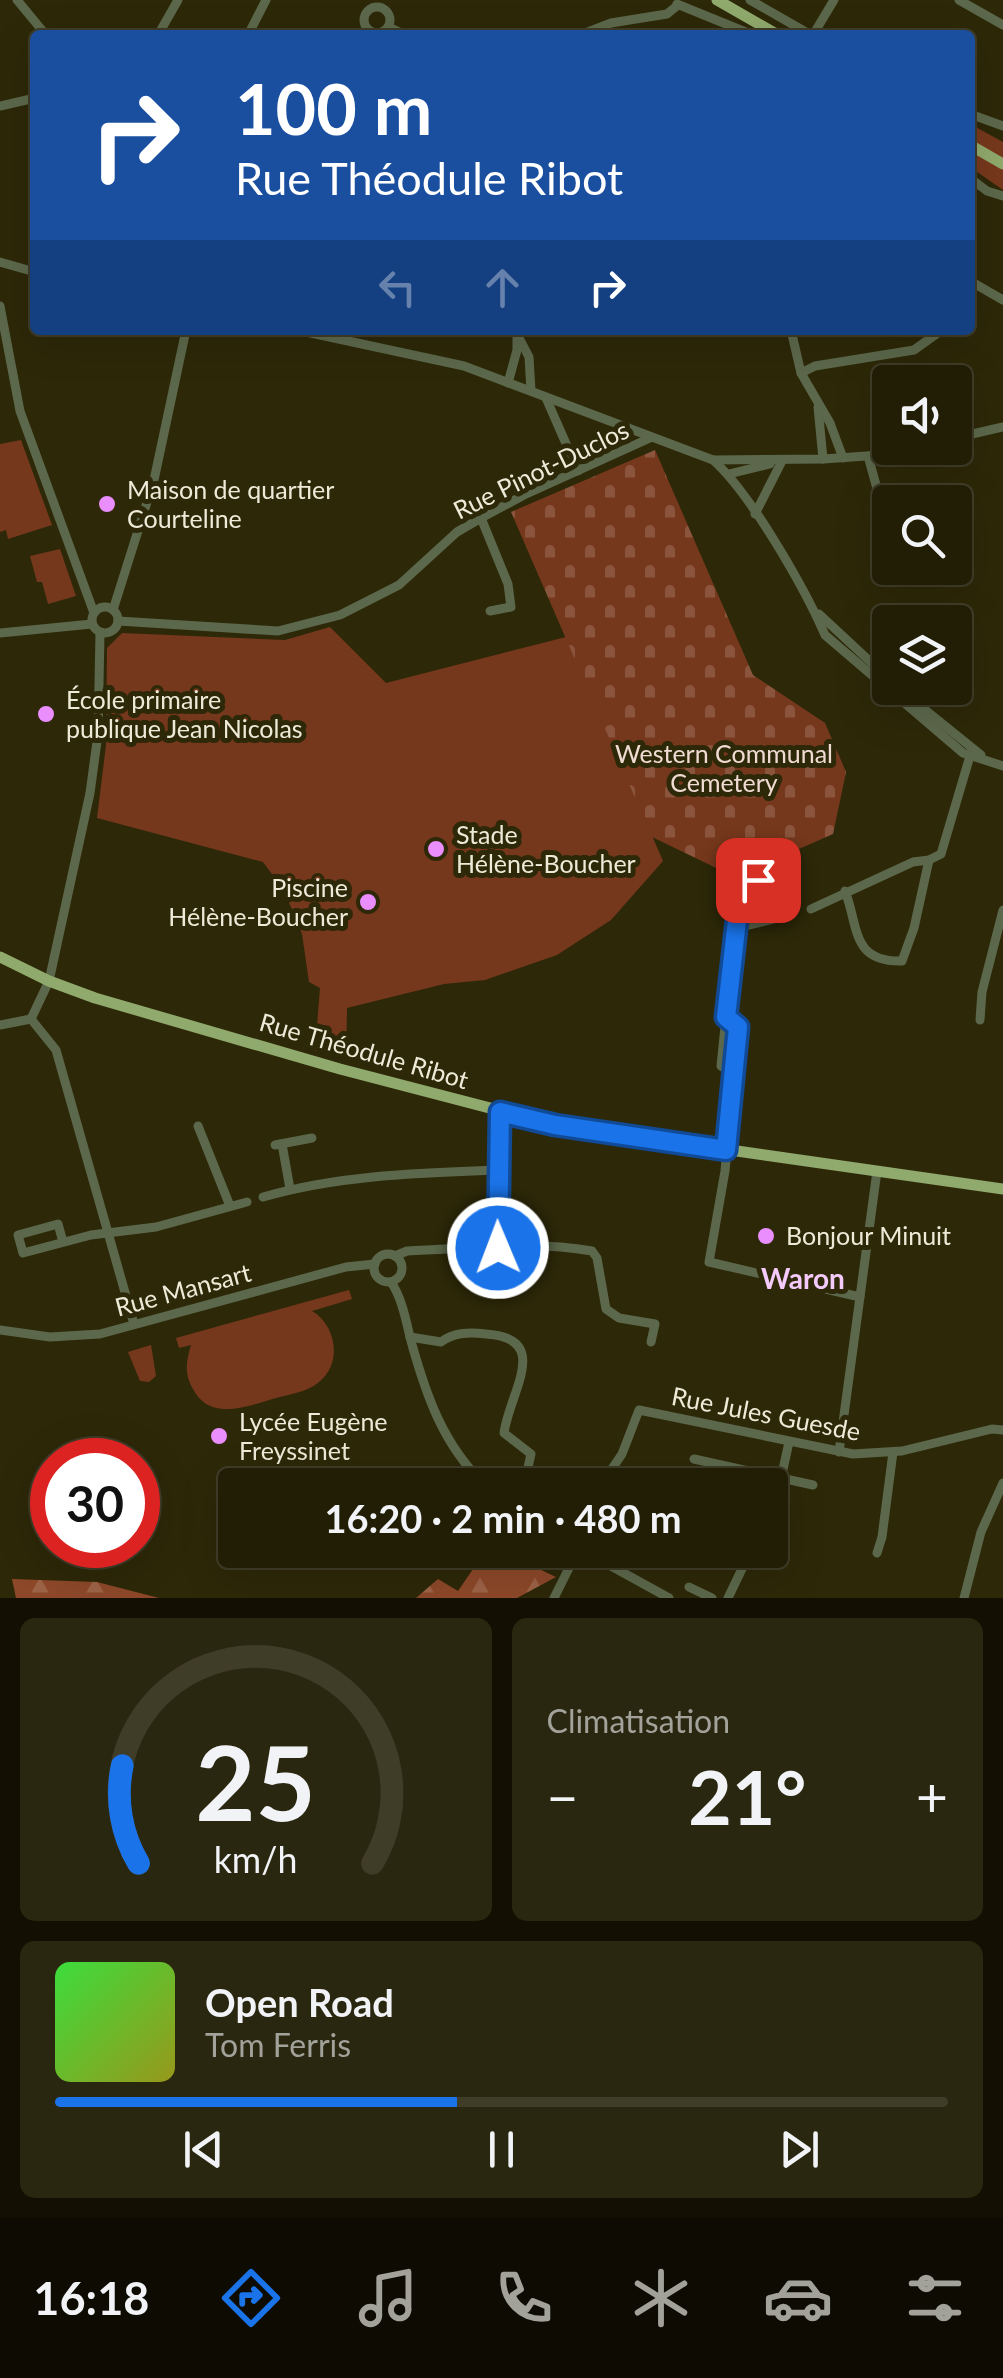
<!DOCTYPE html>
<html lang="fr">
<head>
<meta charset="utf-8">
<style>
	body { margin:0; font-family:Lato,sans-serif; background:#2a2710; color:#f1f3f6; height:100vh; display:flex; flex-direction:column; font-size:38px; white-space:nowrap }
	* { box-sizing:border-box; margin:0 }
	p { font-size:32px; color:#a2a29b }
	.icon { flex:none; width:55px; height:55px; fill:none; stroke:currentColor; stroke-width:2; stroke-linecap:round; stroke-linejoin:round }
	.map { position:relative; height:1598px; overflow:hidden }
	.panel { display:flex; flex-direction:column; gap:20px; padding:20px; background:#131003; flex:1 }
	.panel>* { flex:none }
	.top-card { position:absolute; left:30px; top:30px; width:945px; height:305px; border-radius:10px; box-shadow:0 10px 40px #0002,0 0 0 2px #3f3c28; background:#1a4fa0; color:#fff; overflow:hidden }
	.buttons { position:absolute; left:872px; top:365px; display:grid; gap:20px }
	.buttons a { display:grid; place-items:center; width:100px; height:100px; border-radius:10px; background:#221e06; box-shadow:0 10px 40px #0002,0 0 0 2px #3f3c28; font-size:50px }
	.speed { position:absolute; left:30px; top:1438px; display:flex; gap:20px; font-size:50px; font-weight:700; text-align:center }
	.speed>* { display:grid; place-content:center; width:130px; height:130px; border-radius:50%; background:#221e06; box-shadow:0 10px 40px #0002,0 0 0 2px #3f3c28; line-height:1 }
	.speed .limit { border:15px solid #d22; background:#fff; color:#111 }
	.pin { position:absolute; display:grid; place-items:center; width:85px; height:85px; color:#fff; margin:-42px; border-radius:20px; box-shadow:0 5px 15px #0006 }
	.me { position:absolute; width:110px; margin:-55px; rotate:359deg; stroke-linejoin:round; filter:drop-shadow(0 0 8px #0008) }
	.turn { display:flex; align-items:center; gap:35px; height:210px; padding:0 40px; font-size:45px }
	.turn .icon { width:130px; height:130px; stroke-width:2.5 }
	.turn b { display:block; font-size:70px; line-height:85px }
	.lanes { display:flex; align-items:center; height:95px; padding:0 40px; background:#0003; justify-content:center; gap:50px; direction:ltr }
	.lanes .off { opacity:.35 }
	.big { font-size:75px; font-weight:700; line-height:1.1 }
	.panel .widget { flex:1; display:flex; flex-direction:column; justify-content:center; gap:15px; min-width:0; padding:0 35px; border-radius:15px; background:#2a2710 }
	.panel .dial { align-items:center; gap:0 }
	.dial svg { height:260px; overflow:visible; fill:none; stroke:#3f3c28; stroke-width:7; stroke-linecap:round; text-anchor:middle }
	.dial text { fill:#f1f3f6; stroke:none }
	.song { display:flex; align-items:center; gap:30px }
	.cover { width:120px; height:120px; border-radius:15px; background:linear-gradient(135deg,hsl(120 70% 55%),hsl(60 70% 35%)) }
	.played { height:10px; border-radius:5px; background:linear-gradient(90deg,#1a73e8 45%,#3f3c28 45%) }
	.keys { display:flex; justify-content:space-around; direction:ltr }
	.heat { display:flex; justify-content:space-between; align-items:center; font-size:55px; direction:ltr }
	.panel .tiles { flex:1; display:grid; gap:20px; grid-template-columns:1fr 1fr }
	.widget:last-child { grid-column:span 2 }
	.trip { position:absolute; left:218px; top:1468px; width:570px; height:100px; border-radius:10px; background:#221e06; box-shadow:0 10px 40px #0002,0 0 0 2px #3f3c28; font-weight:700; line-height:100px; text-align:center }
	.tab-bar { display:flex; height:160px; justify-content:space-around; align-items:center; background:#0e0c02; color:#a2a29b }
	.tab-bar .icon { width:70px; height:70px }
	.tab-bar .selected { color:#1a73e8 }
	.tab-bar b { font-size:45px; color:#f1f3f6 }
	.map>svg:first-child { display:block }
	.green { fill:#76381c }
	.forest { fill:url(#forest-firs) }
	.cemetery { fill:url(#cemetery-stones) }
	.lines { fill:none; stroke-linecap:round; stroke-linejoin:round }
	.minor-tunnel { stroke:#4a4527; stroke-width:9; stroke-dasharray:9 4.5; stroke-linecap:butt }
	.minor { stroke:#5c684b; stroke-width:9 }
	.major { stroke:#90a96c; stroke-width:11 }
	.route-casing { stroke:#114b97; stroke-width:25 }
	.route { stroke:#1a73e8; stroke-width:18 }
	.poi-dot { fill:#ea8dfd; stroke:#2d2808; stroke-width:4 }
	.labels { text-anchor:middle; stroke-width:10; stroke-linejoin:round; paint-order:stroke }
	.street-label { font-size:25px; fill:#edead8; stroke:#2d2808 }
	.poi-label { font-size:25px; fill:#edead8; stroke:#2d2808; text-anchor:start }
	.park-label { font-size:25px; fill:#f0dbd2; stroke:#2d2808 }
	.neighbourhood-label { font-size:28px; font-weight:bold; fill:#f3cafb; stroke:#2d2808 }
</style>
</head>
<body>
<div class="map">
<svg width="1003" height="1598" viewBox="0 0 1003 1598">
	<defs>
		<pattern id="forest-firs" width="22" height="20" patternUnits="userSpaceOnUse" patternTransform="scale(2.5)"><rect width="22" height="20" fill="#8d4829"/><path d="M5 1l3.5 6h-7zM16 11l3.5 6h-7z" fill="#9d6347"/></pattern>
		<pattern id="cemetery-stones" width="16" height="16" patternUnits="userSpaceOnUse" patternTransform="scale(2.5)"><rect width="16" height="16" fill="#76381c"/><path d="M2 7V4a2 2 0 0 1 4 0v3zM10 15v-3a2 2 0 0 1 4 0v3z" fill="#8a553c"/></pattern>
	</defs>
	<rect width="100%" height="100%" fill="#2d2808"/>
	<g class="green">
		<polygon points="970,124 1003,142 1003,190 970,167"/>
		<polygon points="21,440 52,525 8,539 6,530 0,532 0,444"/>
		<polygon points="60,549 76,596 48,604 42,582 37,582 30,556"/>
		<polygon points="330,627 386,683 566,637 663,861 611,920 557,955 485,980 444,984 347,1008 346,1057 315,1051 320,988 309,982 302,934 284,890 263,862 97,818 106,745 107,648 122,633 285,640"/>
		<path d="M349 1290 352 1299 312 1311C336 1325 343 1363 319 1382 307 1392 291 1394 276 1398 248 1406 210 1422 193 1389 184 1373 186 1362 191 1345L179 1348 176 1338Z"/>
		<polygon points="151,1345 156,1376 149,1382 140,1381 128,1352"/>
	</g>
	<g class="forest">
		<polygon points="486,1550 499,1550 556,1577 517,1598 416,1598 438,1579 458,1591"/>
		<polygon points="12,1579 97,1582 159,1598 16,1598"/>
	</g>
	<polygon class="cemetery" points="655,450 753,675 825,723 846,772 833,834 735,877 652,837 511,512"/>
	<g class="lines">
		<polyline class="minor-tunnel" points="518,1485 527,1472"/>
		<g class="minor">
			<polyline points="17,0 46,35"/>
			<polyline points="750,0 811,35"/>
			<polyline points="959,0 1003,25"/>
			<polyline points="677,4 753,35"/>
			<circle cx="377" cy="20" r="13"/>
			<polyline points="389,27 405,35"/>
			<polyline points="158,35 178,0"/>
			<polyline points="248,35 266,0"/>
			<polyline points="580,35 611,23 667,14 678,5"/>
			<polyline points="813,35 834,0"/>
			<polyline points="0,106 35,98"/>
			<polyline points="970,114 1003,126"/>
			<polyline points="970,178 987,191 1003,196"/>
			<polyline points="0,262 35,272"/>
			<polyline points="970,281 1003,300"/>
			<polyline points="0,306 20,411 94,613"/>
			<path d="M297 330 464 366 713 460C751 494 804 587 825 635L963 753 1003 766"/>
			<polyline points="515,330 529,357 531,391"/>
			<polyline points="791,330 801,373 830,423 843,458"/>
			<polyline points="801,373 815,366 914,350 942,330"/>
			<polyline points="508,383 517,350 517,337"/>
			<polyline points="546,398 578,471"/>
			<polyline points="818,407 823,459"/>
			<polyline points="955,438 1003,427"/>
			<polyline points="868,456 884,514 890,513"/>
			<polyline points="713,460 823,459 881,455 913,448"/>
			<polyline points="729,474 770,464"/>
			<polyline points="755,514 782,461"/>
			<polyline points="481,518 508,584 511,607 490,611"/>
			<circle cx="105" cy="620" r="13"/>
			<polyline points="113,610 154,480 186,330"/>
			<polyline points="819,614 890,680"/>
			<polyline points="118,621 278,631 340,615 399,585 457,532 481,518 524,495 650,438"/>
			<polyline points="0,633 92,624"/>
			<polyline points="898,688 981,755"/>
			<path d="M845 891C859 927 851 962 902 961L914 928 929 860"/>
			<polyline points="811,909 913,862 929,860 941,854 970,756"/>
			<path d="M737 928 774 919 758 880C754 882 747 885 744 888 735 897 729 998 726 1017L738 1027 725 1171 709 1262 860 1297"/>
			<polyline points="726,1017 721,1066 733,1073"/>
			<polyline points="31,1019 49,981 90,793 98,734 100,633"/>
			<polyline points="31,1019 56,1050 134,1324"/>
			<polyline points="980,1020 982,992 1003,910"/>
			<polyline points="0,1025 31,1019"/>
			<polyline points="198,1126 230,1206"/>
			<polyline points="282,1144 290,1189"/>
			<polyline points="275,1145 312,1138"/>
			<path d="M263 1197C339 1175 419 1173 497 1170"/>
			<polyline points="63,1242 58,1224 18,1235 23,1253 91,1235 156,1227 247,1202"/>
			<polyline points="498,1247 499,1112"/>
			<circle cx="388" cy="1268" r="14"/>
			<path d="M395 1256 407 1251C467 1249 532 1240 592 1251L597 1258 606 1309 619 1318 655 1324 651 1342"/>
			<path d="M391 1282C402 1298 406 1321 411 1341 426 1395 443 1445 485 1485"/>
			<polyline points="0,1330 50,1337 100,1334 346,1267 375,1264"/>
			<path d="M410 1337 441 1342C454 1332 470 1332 486 1334 553 1338 509 1393 504 1433L531 1454 527 1472"/>
			<polyline points="839,1452 877,1171"/>
			<polyline points="694,1459 813,1485"/>
			<polyline points="601,1485 622,1454 639,1410 853,1454 902,1451 992,1429 1003,1430"/>
			<polyline points="770,1511 777,1497 789,1442"/>
			<polyline points="582,1550 669,1598"/>
			<polyline points="710,1550 744,1566"/>
			<polyline points="877,1553 882,1537 893,1452"/>
			<polyline points="689,1587 712,1598"/>
			<polyline points="554,1598 578,1550"/>
			<polyline points="728,1598 751,1550"/>
			<polyline points="964,1598 981,1532 1003,1483"/>
		</g>
		<g class="major">
			<polyline points="717,0 778,35"/>
			<polyline points="970,145 1003,164"/>
			<polyline points="0,957 49,981 95,998 340,1069 555,1125 1003,1189"/>
		</g>
	</g>
	<g class="lines">
		<g class="route-casing">
			<polyline id="route" points="498,1248 500,1112 555,1125 726,1150 738,1027 726,1017 740,894 745,886 758,880"/>
		</g>
		<use href="#route" class="route"/>
	</g>
	<g class="poi-dot">
		<circle cx="107" cy="504" r="10"/>
		<circle cx="46" cy="714" r="10"/>
		<circle cx="436" cy="849" r="10"/>
		<circle cx="368" cy="902" r="10"/>
		<circle cx="766" cy="1236" r="10"/>
		<circle cx="219" cy="1436" r="10"/>
	</g>
	<g class="labels">
		<g class="street-label">
			<text transform="translate(541 470) rotate(-26)" y="9">Rue Pinot-Duclos</text>
			<text transform="translate(364 1051) rotate(16)" y="9">Rue Théodule Ribot</text>
			<text transform="translate(183 1290) rotate(-15)" y="9">Rue Mansart</text>
			<text transform="translate(766 1414) rotate(11)" y="9">Rue Jules Guesde</text>
		</g>
		<g class="poi-label">
			<text x="127" y="499">Maison de quartier<tspan x="127" dy="29">Courteline</tspan></text>
			<text x="66" y="709">École primaire<tspan x="66" dy="29">publique Jean Nicolas</tspan></text>
			<text x="456" y="844">Stade<tspan x="456" dy="29">Hélène-Boucher</tspan></text>
			<text x="348" y="897" text-anchor="end">Piscine<tspan x="348" dy="29">Hélène-Boucher</tspan></text>
			<text x="786" y="1245">Bonjour Minuit</text>
			<text x="239" y="1431">Lycée Eugène<tspan x="239" dy="29">Freyssinet</tspan></text>
		</g>
		<g class="park-label">
			<text x="724" y="763">Western Communal<tspan x="724" dy="29">Cemetery</tspan></text>
		</g>
		<g class="neighbourhood-label">
			<text x="803" y="1289">Waron</text>
		</g>
	</g>
</svg>
<div class="buttons">
<a><svg class="icon" aria-label="sound" viewBox="0 0 24 24"><path d="M4 9h4l5-4v14l-5-4H4zM17 9q2 3 0 6"/></svg></a>
<a><svg class="icon" aria-label="search" viewBox="0 0 24 24"><circle cx="10" cy="10" r="6"/><path d="M15 15l6 6"/></svg></a>
<a><svg class="icon" aria-label="layers" viewBox="0 0 24 24"><path d="M12 4l9 5-9 5-9-5zM3 14l9 5 9-5"/></svg></a>
</div>
<div class="speed"><div class="limit">30</div></div>
<div class="pin" style="left:758px;top:880px;background:#d93025"><svg class="icon" aria-label="arrive" viewBox="0 0 24 24"><path d="M6 21V4h12l-3 4 3 4H6"/></svg></div>
<svg class="me" style="left:498px;top:1248px" viewBox="-20 -20 40 40"><circle r="17" fill="#1a73e8" stroke="#fff" stroke-width="3"/><path d="M0-11L8 9 0 5-8 9z" fill="#fff"/></svg>
<div class="trip">16:20 · 2 min · 480 m</div>
<div class="top-card">
<div class="turn"><svg class="icon" aria-label="right" viewBox="0 0 24 24"><path d="M7 20v-9h11M14 6l5 5-5 5"/></svg><div><b>100 m</b>Rue Théodule Ribot</div></div>
<div class="lanes"><svg class="icon off" aria-label="left" viewBox="0 0 24 24"><path d="M17 20v-9H6M10 6l-5 5 5 5"/></svg><svg class="icon off" aria-label="ahead" viewBox="0 0 24 24"><path d="M12 20V5M6 11l6-6 6 6"/></svg><svg class="icon" aria-label="right" viewBox="0 0 24 24"><path d="M7 20v-9h11M14 6l5 5-5 5"/></svg></div>
</div>
</div>
<section class="panel">
<div class="tiles">
<div class="widget dial"><svg viewBox="0 0 100 80">
<path d="M14 69A42 42 0 1 1 86 69"/>
<path d="M14 69A42 42 0 0 1 9 39" stroke="#1a73e8"/>
<text x="50" y="56" font-size="32" font-weight="700">25</text>
<text x="50" y="72" font-size="11">km/h</text>
</svg></div>
<div class="widget"><p>Climatisation</p>
<div class="heat"><a>−</a><b class="big">21°</b><a>+</a></div>
</div>
<div class="widget">
<div class="song"><i class="cover"></i><div><b>Open Road</b><p>Tom Ferris</p></div></div>
<div class="played"></div>
<div class="keys"><svg class="icon" aria-label="previous" viewBox="0 0 24 24"><path d="M18 5L8 12l10 7zM5 5v14"/></svg><svg class="icon" aria-label="pause" viewBox="0 0 24 24"><path d="M8 5v14M16 5v14"/></svg><svg class="icon" aria-label="next" viewBox="0 0 24 24"><path d="M6 5l10 7-10 7zM19 5v14"/></svg></div>
</div>
</div>
</section>
<nav class="tab-bar">
<b>16:18</b>
<svg class="icon selected" aria-label="directions" viewBox="0 0 24 24"><path d="M12 3l9 9-9 9-9-9zM9 14v-3h6M13 9l2 2-2 2"/></svg>
<svg class="icon" aria-label="music" viewBox="0 0 24 24"><path d="M9 18V5l10-2v13"/><circle cx="6" cy="18" r="3"/><circle cx="16" cy="16" r="3"/></svg>
<svg class="icon" aria-label="phone" viewBox="0 0 24 24"><path d="M5 4h4l2 5-3 2q2 4 5 5l2-3 5 2v4C11 20 4 13 5 4z"/></svg>
<svg class="icon" aria-label="climate" viewBox="0 0 24 24"><path d="M12 3v18M4 7l16 10M4 17L20 7"/></svg>
<svg class="icon" aria-label="car" viewBox="0 0 24 24"><path d="M5 17H2v-5l4-1 3-4h7l3 4 3 1v5h-3M9 17h6M6 11h13"/><circle cx="7" cy="17" r="2"/><circle cx="17" cy="17" r="2"/></svg>
<svg class="icon" aria-label="filters" viewBox="0 0 24 24"><path d="M4 7h16M4 17h16"/><circle cx="9" cy="7" r="2"/><circle cx="15" cy="17" r="2"/></svg>
</nav>
</body>
</html>
